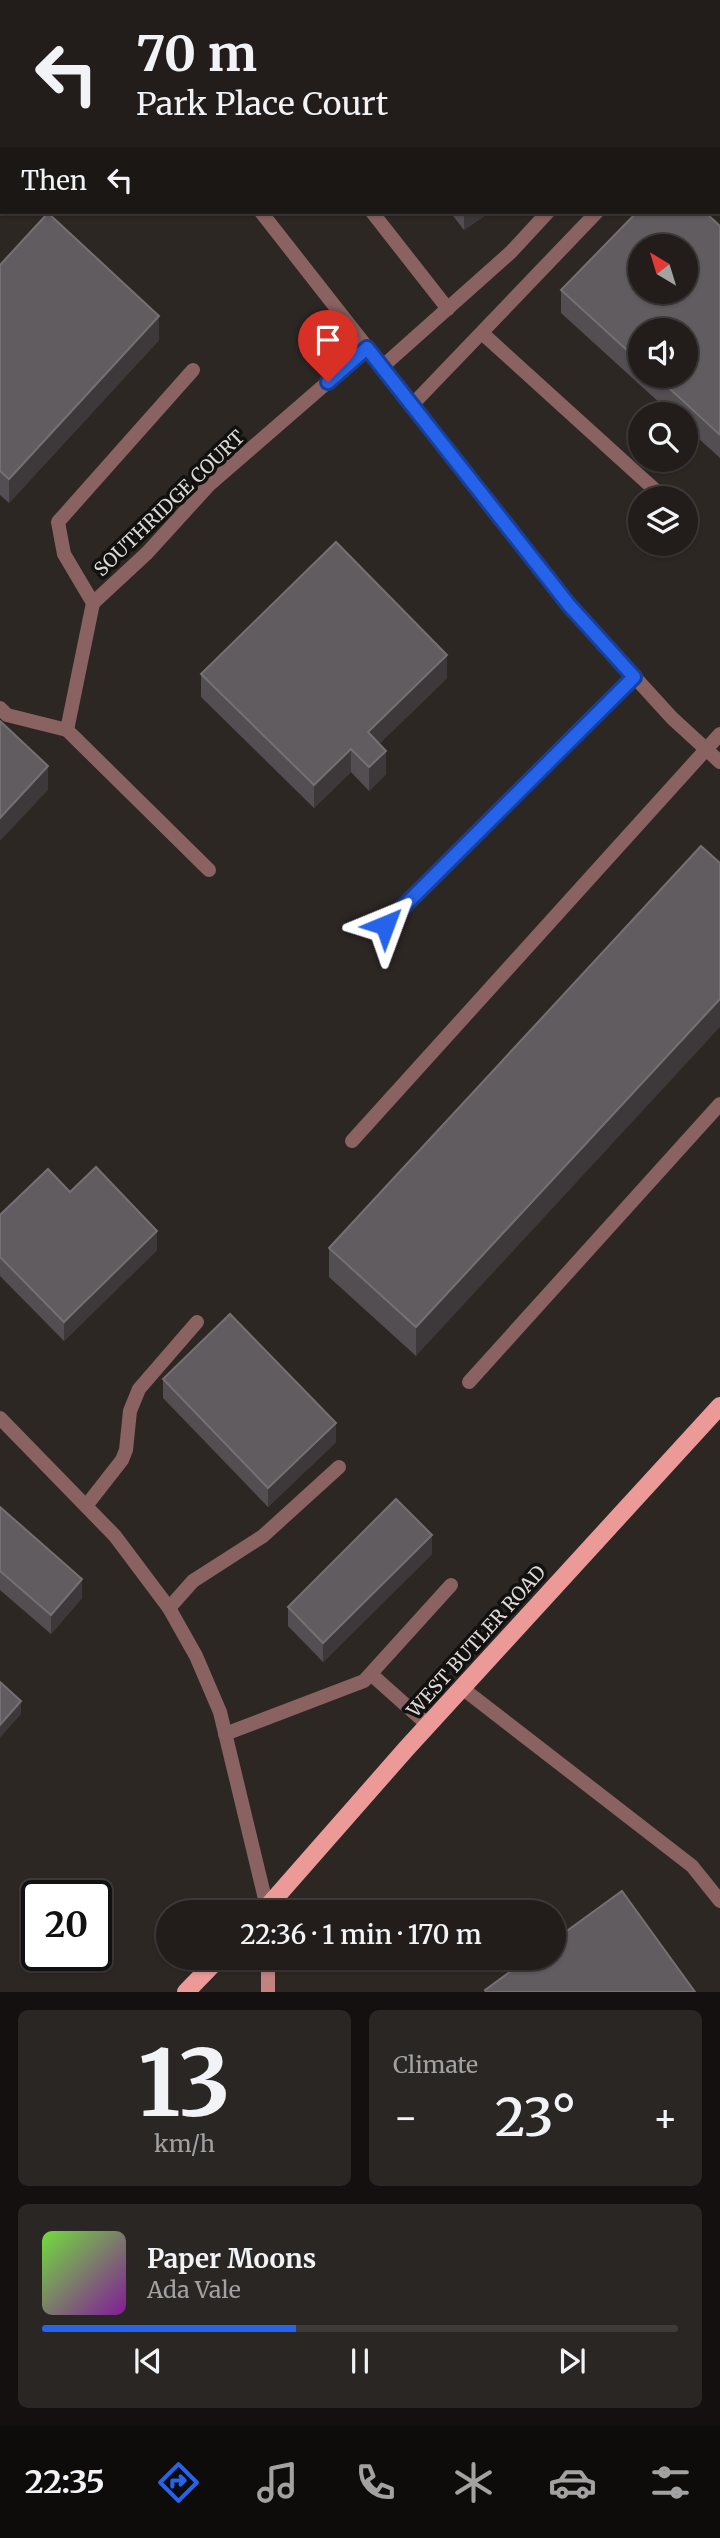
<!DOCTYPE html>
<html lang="en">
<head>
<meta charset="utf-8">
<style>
	body { margin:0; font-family:Merriweather,serif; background:#2a2624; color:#f1f3f6; height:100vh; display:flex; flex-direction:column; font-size:26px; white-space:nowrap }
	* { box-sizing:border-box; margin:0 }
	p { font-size:23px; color:#a2a2a3 }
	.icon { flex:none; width:38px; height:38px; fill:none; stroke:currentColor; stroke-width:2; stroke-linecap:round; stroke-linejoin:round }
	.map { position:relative; height:1992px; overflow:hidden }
	.sheet { display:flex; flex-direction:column; gap:18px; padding:18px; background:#13100f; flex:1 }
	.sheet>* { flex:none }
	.hud { position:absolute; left:0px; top:0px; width:721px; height:214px; box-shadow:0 2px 5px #0004,0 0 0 2px #3f3b3a; background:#221d1b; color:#f1f3f6; overflow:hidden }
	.needle { width:46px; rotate:322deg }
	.tools { position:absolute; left:628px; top:234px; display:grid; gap:14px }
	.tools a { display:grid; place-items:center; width:70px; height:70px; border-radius:50%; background:#221d1b; box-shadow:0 2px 5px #0004,0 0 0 2px #3f3b3a; font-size:35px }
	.speed { position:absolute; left:21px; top:1880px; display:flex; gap:14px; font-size:35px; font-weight:700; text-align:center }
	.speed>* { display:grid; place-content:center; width:91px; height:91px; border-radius:50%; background:#221d1b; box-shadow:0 2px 5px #0004,0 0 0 2px #3f3b3a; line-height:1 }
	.speed .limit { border:4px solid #111; border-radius:10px; background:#fff; color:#111 }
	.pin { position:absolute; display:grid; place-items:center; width:60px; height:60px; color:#fff; margin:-72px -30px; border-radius:50% 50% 50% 0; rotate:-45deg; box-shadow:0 0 7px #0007 }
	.pin .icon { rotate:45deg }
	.me { position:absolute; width:77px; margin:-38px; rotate:44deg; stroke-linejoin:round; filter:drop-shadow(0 0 5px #0008) }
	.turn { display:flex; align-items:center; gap:24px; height:147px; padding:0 21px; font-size:32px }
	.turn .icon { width:91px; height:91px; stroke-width:2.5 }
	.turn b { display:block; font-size:49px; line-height:60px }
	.then { display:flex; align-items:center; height:66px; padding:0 21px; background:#0003; gap:14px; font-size:26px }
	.big { font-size:52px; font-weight:600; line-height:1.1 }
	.sheet .card { flex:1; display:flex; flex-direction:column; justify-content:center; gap:10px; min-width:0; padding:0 24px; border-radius:10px; background:#2a2624 }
	.sheet .dial { align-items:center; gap:0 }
	.dial b { font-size:91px; line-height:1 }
	.song { display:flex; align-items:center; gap:21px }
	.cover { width:84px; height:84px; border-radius:10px; background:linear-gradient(135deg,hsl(100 70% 55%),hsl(290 70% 35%)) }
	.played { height:7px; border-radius:4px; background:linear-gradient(90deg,#2563eb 40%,#3f3b3a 40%) }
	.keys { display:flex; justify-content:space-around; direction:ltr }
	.heat { display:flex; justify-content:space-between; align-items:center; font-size:38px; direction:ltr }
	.sheet .tiles { flex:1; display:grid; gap:18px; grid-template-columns:1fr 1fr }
	.card:last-child { grid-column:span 2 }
	.trip { position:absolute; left:156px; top:1900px; width:410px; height:70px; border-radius:35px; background:#221d1b; box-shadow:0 2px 5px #0004,0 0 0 2px #3f3b3a; font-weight:600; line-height:70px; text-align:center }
	.tab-bar { display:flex; height:112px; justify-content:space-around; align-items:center; background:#0e0c0b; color:#a2a2a3 }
	.tab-bar .icon { width:49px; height:49px }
	.tab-bar .current { color:#2563eb }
	.tab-bar b { font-size:32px; color:#f1f3f6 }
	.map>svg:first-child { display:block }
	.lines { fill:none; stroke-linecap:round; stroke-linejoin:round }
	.service { stroke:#8a6261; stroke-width:14 }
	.minor { stroke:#8a6261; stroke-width:14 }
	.secondary { stroke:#c18280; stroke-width:14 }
	.primary { stroke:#eb9a98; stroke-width:18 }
	.wall { fill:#524e51; fill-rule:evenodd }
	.shaded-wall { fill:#3d3839 }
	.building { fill:#615c5f; stroke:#757072; stroke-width:2; fill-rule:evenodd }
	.route-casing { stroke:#184099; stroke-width:18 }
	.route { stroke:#2563eb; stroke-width:12 }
	.labels { text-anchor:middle; stroke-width:7; stroke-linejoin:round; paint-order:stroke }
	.street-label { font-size:19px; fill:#ddd9d7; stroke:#13110f }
</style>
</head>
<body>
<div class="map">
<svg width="720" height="1992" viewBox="0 0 720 1992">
	<rect width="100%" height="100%" fill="#2d2724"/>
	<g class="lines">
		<g class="service">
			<polyline points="597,0 598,2"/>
			<polyline points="0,81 2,80"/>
			<polyline points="719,117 720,117"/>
			<polyline points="372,212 448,309"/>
			<polyline points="482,333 665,499"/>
			<polyline points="382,367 511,252 548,212"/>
			<polyline points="412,405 597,212"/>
			<polyline points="0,708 7,715 67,730 93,603 64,554 58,522 193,370"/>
			<polyline points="67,730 209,870"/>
			<polyline points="385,925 634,676"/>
			<polyline points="352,1141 720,734"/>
			<polyline points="469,1382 720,1104"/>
			<polyline points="86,1506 122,1460 126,1450 130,1411 139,1389 197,1322"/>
			<polyline points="169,1608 193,1581 263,1536 339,1467"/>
			<polyline points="372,1675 428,1725"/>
			<polyline points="462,1688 692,1866 720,1901"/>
			<polyline points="225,1734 364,1681 451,1585"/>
		</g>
		<g class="minor">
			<polyline points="90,0 91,2"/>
			<polyline points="261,212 569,605 672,718 720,762"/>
			<polyline points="93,603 147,553 209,485 367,348"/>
			<polyline points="0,1418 115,1536 169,1608 196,1656 220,1712 267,1907"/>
		</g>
		<polyline class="secondary" points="268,1958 268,1992"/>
		<g class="primary">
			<polyline points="262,1913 406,1749 720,1406"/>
			<polyline points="186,1992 219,1958"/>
		</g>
	</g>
	<g class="wall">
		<polygon points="450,212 490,212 464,230"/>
		<path d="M720 226V458L686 427V415H673L561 313V290ZM640 331 686 376H640Z"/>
		<polygon points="0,265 159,340 9,503 0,495"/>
		<polygon points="201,674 447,678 379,744 386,774 369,791 351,772 314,808 201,697"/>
		<polygon points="701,846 416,1356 329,1277 329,1248"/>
		<polygon points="70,1192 157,1250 64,1341 0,1276 0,1215"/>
		<polygon points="163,1379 336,1442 268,1507 163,1398"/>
		<polygon points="0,1507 82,1598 51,1634 0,1590"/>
		<polygon points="432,1554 323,1662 288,1626 288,1607"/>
	</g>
	<g class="shaded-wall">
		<polygon points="464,212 490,212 464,230"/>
		<polygon points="159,316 159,340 9,503 9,479"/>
		<polygon points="447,655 447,678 368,755 368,732"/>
		<polygon points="351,749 351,772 314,808 314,785"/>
		<polygon points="386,751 386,774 369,791 369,767"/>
		<polygon points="48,766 48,790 0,841 0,818"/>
		<polygon points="720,999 720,1027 416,1356 416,1327"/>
		<polygon points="157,1231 157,1250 64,1341 64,1322"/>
		<polygon points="336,1423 336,1442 268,1507 268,1488"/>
		<polygon points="432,1535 432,1554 323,1662 323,1643"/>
		<polygon points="82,1579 82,1598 51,1634 51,1615"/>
		<polygon points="21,1701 21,1714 0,1738 0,1725"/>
	</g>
	<g class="building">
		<polygon points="319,0 542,0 544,2 316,2"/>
		<path d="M637 212H705L720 226V435L656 376H686V331H640V362L561 290ZM640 247H686V292H640Z"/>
		<polygon points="48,213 159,316 9,479 0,471 0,265"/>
		<polygon points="336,542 447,655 368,732 386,751 369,767 351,749 314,785 201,674"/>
		<polygon points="0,721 48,766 0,818"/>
		<polygon points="701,846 720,863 720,999 416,1327 329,1248"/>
		<polygon points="96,1167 157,1231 64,1322 0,1257 0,1215 48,1169 70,1192"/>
		<polygon points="230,1314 336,1423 268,1488 163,1379"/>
		<polygon points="396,1499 432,1535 323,1643 288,1607"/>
		<polygon points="0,1507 82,1579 51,1615 0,1571"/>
		<polygon points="0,1682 21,1701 0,1725"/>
		<polygon points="622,1891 695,1992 486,1992 485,1990 529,1958 553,1958 553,1941"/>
	</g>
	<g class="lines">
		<g class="route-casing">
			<polyline id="route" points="328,382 367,348 569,605 634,677 385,925"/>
		</g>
		<use href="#route" class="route"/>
	</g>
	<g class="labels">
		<g class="street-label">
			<text transform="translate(169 503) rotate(-44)" y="7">SOUTHRIDGE COURT</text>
			<text transform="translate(476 1641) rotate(-48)" y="7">WEST BUTLER ROAD</text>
		</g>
	</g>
</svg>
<div class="tools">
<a><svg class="needle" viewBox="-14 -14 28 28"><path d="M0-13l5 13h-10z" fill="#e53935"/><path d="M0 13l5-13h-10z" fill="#a2a2a3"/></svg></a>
<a><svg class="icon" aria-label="sound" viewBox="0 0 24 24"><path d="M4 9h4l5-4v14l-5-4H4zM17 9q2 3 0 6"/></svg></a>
<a><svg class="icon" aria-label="search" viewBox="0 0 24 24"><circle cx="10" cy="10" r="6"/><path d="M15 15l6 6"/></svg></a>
<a><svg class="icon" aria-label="layers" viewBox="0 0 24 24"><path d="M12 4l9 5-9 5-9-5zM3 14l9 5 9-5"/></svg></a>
</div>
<div class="speed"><div class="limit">20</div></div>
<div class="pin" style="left:328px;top:382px;background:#d93025"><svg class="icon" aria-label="arrive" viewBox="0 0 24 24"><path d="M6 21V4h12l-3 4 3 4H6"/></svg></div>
<svg class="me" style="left:385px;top:925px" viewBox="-20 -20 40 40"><path d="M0-17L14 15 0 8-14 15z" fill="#2563eb" stroke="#fff" stroke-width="4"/></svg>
<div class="trip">22:36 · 1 min · 170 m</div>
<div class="hud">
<div class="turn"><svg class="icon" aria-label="left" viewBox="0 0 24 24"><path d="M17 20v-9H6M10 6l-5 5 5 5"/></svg><div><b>70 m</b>Park Place Court</div></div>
<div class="then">Then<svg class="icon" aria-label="left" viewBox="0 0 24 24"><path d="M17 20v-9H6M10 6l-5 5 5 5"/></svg></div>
</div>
</div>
<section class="sheet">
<div class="tiles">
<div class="card dial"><b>13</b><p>km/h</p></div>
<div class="card"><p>Climate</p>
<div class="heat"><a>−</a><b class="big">23°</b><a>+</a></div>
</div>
<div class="card">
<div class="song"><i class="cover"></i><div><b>Paper Moons</b><p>Ada Vale</p></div></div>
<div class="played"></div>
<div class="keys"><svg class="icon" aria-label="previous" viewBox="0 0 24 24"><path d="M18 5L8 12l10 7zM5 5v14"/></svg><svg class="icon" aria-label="pause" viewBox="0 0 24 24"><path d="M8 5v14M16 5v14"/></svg><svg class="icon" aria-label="next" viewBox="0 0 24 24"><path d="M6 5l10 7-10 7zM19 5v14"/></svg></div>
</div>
</div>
</section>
<nav class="tab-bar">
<b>22:35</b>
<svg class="icon current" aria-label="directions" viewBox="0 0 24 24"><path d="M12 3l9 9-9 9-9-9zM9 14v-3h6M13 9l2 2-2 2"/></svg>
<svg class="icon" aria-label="music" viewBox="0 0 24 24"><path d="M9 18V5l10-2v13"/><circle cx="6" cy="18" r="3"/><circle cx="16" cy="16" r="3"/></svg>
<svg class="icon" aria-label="phone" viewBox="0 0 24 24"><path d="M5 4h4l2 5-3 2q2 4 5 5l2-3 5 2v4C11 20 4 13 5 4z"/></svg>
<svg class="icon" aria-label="climate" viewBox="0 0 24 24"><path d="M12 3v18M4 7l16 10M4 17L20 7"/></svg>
<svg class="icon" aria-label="car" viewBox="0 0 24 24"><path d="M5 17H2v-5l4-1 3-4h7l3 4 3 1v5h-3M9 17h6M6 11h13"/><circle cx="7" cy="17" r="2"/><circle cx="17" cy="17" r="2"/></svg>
<svg class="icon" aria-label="filters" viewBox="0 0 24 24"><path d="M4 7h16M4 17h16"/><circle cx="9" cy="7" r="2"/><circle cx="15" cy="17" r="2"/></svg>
</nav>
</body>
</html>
